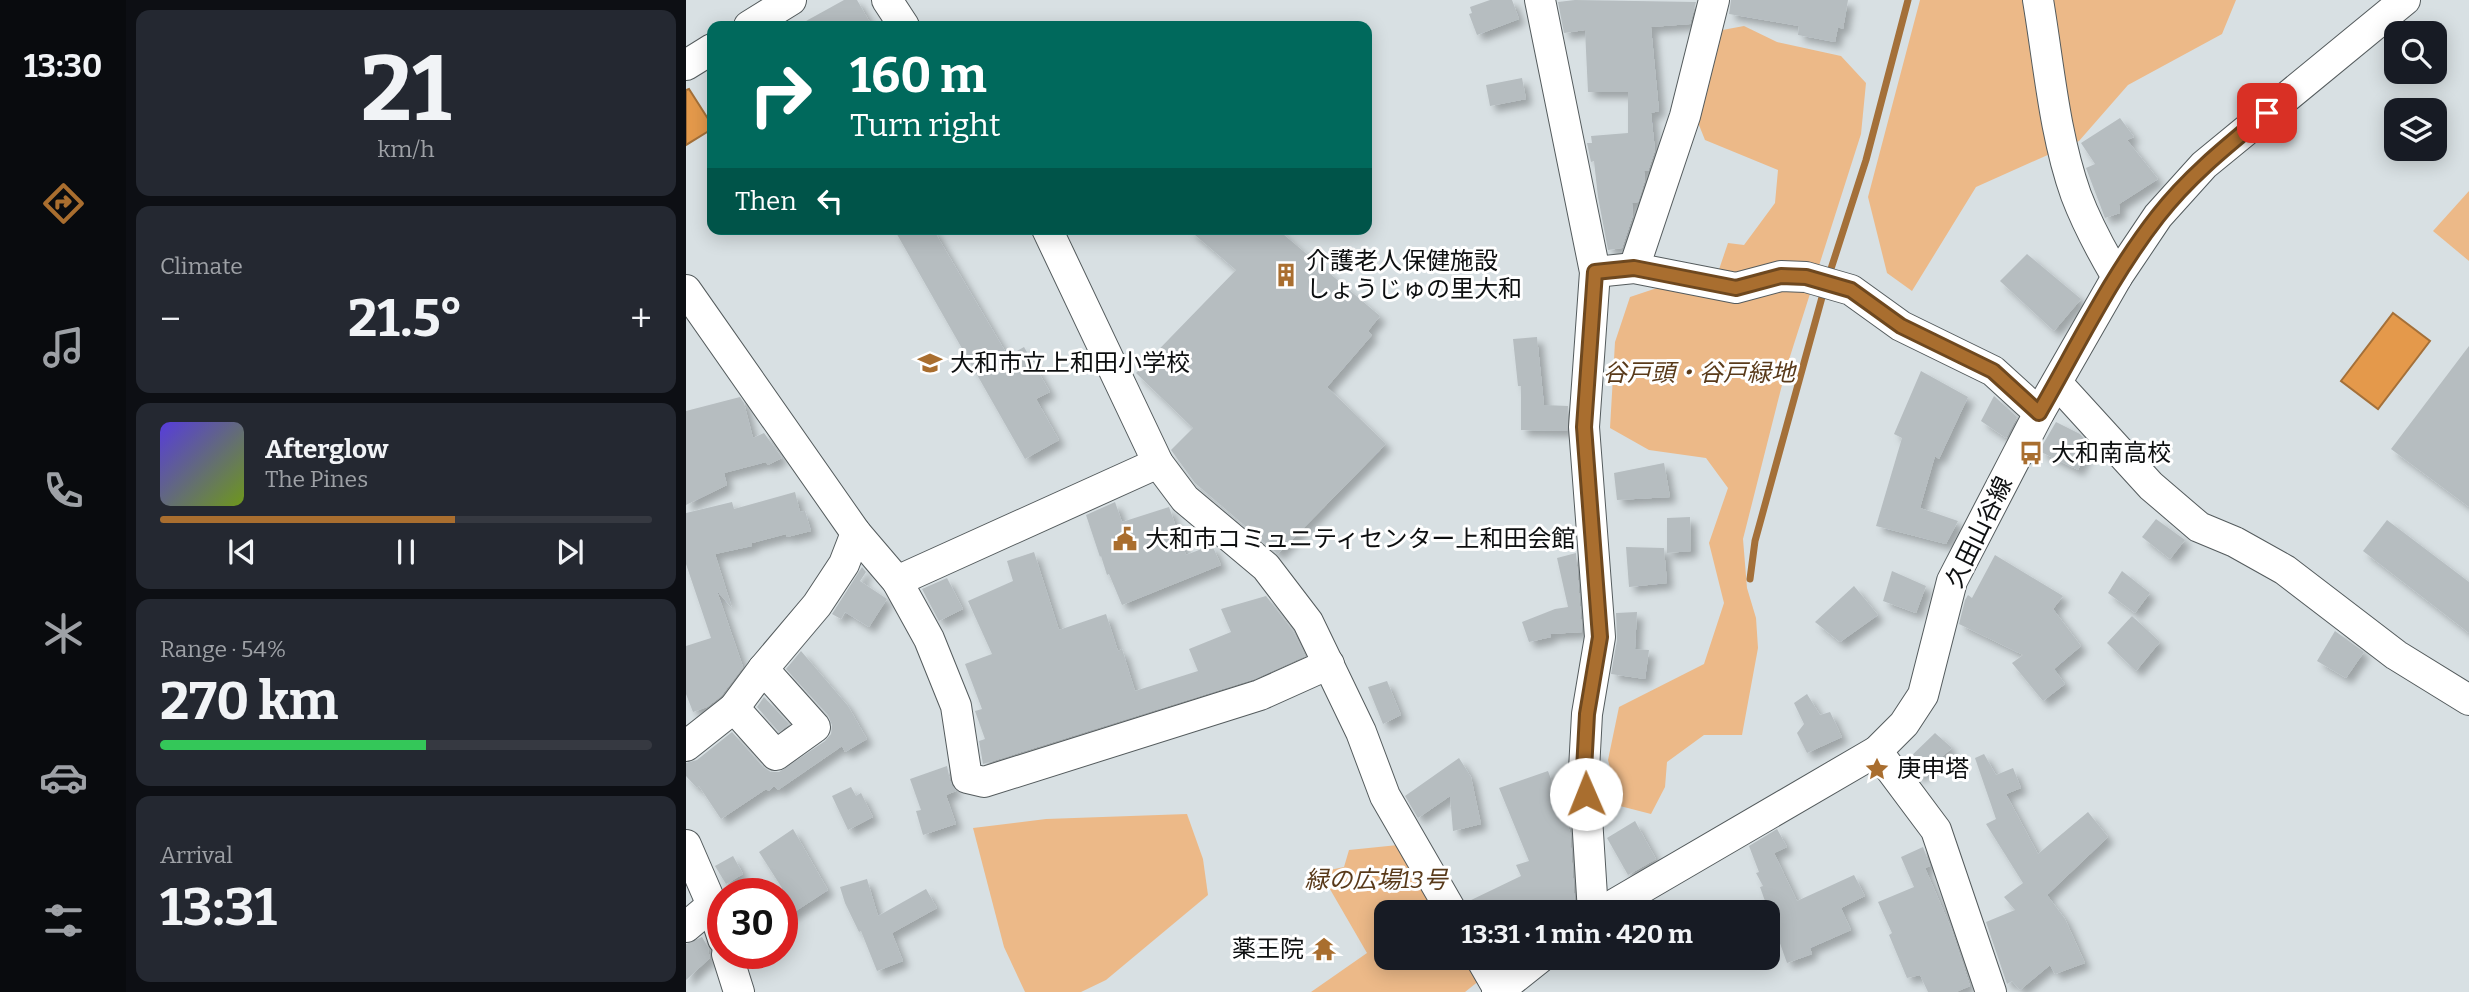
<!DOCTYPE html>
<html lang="en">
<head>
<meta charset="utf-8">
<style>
	body { margin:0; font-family:Bitter,"Noto Sans JP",serif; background:#242831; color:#f1f3f6; height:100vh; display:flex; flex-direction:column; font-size:26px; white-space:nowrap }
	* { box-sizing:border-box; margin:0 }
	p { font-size:23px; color:#9ea1a6 }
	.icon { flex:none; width:38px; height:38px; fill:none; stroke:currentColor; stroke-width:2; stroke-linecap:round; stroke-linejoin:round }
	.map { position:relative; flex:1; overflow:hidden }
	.sheet { display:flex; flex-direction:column; gap:10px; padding:10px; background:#0d0f14; width:560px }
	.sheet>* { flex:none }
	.banner { position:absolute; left:21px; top:21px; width:665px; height:214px; border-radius:14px; box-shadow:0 4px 18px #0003; background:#00695c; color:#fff; overflow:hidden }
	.fabs { position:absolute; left:1698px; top:21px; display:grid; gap:14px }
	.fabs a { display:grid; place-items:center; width:63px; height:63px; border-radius:14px; background:#171b24; box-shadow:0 4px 18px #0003; font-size:35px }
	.speed { position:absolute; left:21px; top:878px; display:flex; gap:14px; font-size:35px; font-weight:700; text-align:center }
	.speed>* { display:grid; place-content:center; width:91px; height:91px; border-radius:50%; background:#171b24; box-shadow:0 4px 18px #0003; line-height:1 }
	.speed .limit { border:10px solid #d22; background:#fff; color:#111 }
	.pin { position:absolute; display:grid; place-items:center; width:60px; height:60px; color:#fff; margin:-30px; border-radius:14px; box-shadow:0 4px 10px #0006 }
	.me { position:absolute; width:77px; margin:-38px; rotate:359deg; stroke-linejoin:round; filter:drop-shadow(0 0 5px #0008) }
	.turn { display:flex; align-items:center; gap:24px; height:147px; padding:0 28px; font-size:32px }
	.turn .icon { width:91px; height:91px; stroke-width:2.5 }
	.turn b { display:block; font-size:49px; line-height:60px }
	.then { display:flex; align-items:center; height:66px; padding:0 28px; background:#0003; gap:14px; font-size:26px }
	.big { font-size:52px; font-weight:700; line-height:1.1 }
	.sheet .widget { flex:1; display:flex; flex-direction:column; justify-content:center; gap:10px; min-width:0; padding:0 24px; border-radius:14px; background:#242831 }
	.sheet .dial { align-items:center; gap:0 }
	.dial b { font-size:91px; line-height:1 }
	.song { display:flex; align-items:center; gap:21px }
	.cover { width:84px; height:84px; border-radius:10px; background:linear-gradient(135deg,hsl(250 70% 55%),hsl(80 70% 35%)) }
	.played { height:7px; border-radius:4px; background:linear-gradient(90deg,#a96e2f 60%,#363941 60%) }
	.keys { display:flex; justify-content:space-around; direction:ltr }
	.heat { display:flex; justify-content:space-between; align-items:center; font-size:38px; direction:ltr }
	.charge { height:10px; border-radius:5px; background:linear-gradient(90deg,#34c759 54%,#363941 0) }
	.trip { position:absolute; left:688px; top:900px; width:406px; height:70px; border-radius:14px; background:#171b24; box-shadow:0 4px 18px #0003; font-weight:700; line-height:70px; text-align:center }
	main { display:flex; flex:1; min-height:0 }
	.tabs { display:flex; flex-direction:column; width:126px; justify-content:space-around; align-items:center; background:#090b0e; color:#9ea1a6 }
	.tabs .icon { width:49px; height:49px }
	.tabs .current { color:#a96e2f }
	.tabs b { font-size:32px; color:#f1f3f6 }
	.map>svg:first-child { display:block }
	.green { fill:#ecb988 }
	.water { fill:#e4994b; stroke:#a47039; stroke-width:2 }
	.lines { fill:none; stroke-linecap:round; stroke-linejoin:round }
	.stream { stroke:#a47039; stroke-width:7 }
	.building { fill:#b6bdc0; filter:url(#shadow) }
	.minor-casing { stroke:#545b5d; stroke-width:32 }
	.minor { stroke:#fff; stroke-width:30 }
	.route-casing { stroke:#6e481f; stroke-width:18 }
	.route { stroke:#a96e2f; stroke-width:12 }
	.labels { text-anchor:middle; stroke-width:6; stroke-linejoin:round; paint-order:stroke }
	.poi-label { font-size:24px; fill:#0d0f10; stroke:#fff; text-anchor:start }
	.park-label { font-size:24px; font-style:italic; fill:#593a1a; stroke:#fff }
	.street-label { font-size:24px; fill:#0d0f10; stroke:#fff }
</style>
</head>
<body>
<main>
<nav class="tabs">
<b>13:30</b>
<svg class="icon current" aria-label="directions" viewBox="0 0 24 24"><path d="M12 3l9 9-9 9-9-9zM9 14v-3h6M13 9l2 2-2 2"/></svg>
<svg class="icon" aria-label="music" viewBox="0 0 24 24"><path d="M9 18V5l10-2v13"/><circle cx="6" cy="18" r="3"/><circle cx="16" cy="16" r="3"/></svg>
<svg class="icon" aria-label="phone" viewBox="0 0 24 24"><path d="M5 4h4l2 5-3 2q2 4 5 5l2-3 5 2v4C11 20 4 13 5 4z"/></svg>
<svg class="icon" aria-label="climate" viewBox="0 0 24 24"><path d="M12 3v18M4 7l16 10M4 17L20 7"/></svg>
<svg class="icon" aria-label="car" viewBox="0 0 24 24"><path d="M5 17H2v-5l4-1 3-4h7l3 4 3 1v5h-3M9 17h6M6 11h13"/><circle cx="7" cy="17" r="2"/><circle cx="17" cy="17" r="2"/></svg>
<svg class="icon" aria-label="filters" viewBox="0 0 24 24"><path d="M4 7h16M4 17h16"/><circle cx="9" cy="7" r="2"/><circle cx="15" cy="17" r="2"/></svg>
</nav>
<section class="sheet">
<div class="widget dial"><b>21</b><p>km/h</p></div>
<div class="widget"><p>Climate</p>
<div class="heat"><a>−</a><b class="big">21.5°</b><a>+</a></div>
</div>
<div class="widget">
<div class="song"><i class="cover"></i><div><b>Afterglow</b><p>The Pines</p></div></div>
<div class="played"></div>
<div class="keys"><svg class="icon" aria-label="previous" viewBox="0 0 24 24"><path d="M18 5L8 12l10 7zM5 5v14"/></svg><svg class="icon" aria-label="pause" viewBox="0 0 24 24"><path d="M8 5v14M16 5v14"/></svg><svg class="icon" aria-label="next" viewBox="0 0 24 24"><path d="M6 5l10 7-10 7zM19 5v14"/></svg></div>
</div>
<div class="widget"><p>Range · 54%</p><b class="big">270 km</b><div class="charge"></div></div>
<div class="widget"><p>Arrival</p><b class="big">13:31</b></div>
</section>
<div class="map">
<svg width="1783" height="992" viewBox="0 0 1783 992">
	<defs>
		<filter id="shadow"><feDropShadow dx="6" dy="6" stdDeviation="3.5" flood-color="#0004"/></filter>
	</defs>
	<rect width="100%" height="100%" fill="#d8e0e3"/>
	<g class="green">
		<polygon points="1234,0 1550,0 1536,34 1442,85 1393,141 1290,187 1226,291 1201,273 1182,197"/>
		<polygon points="1058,26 1091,42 1155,56 1180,83 1175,134 1100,369 1057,539 1061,588 1070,618 1072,648 1056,735 1018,735 981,762 979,787 965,814 934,806 922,760 933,707 1018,664 1038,603 1023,543 1042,488 1020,458 963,450 924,428 929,342 944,297 977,286 1026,290 1042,243 1058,245 1089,203 1092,170 1019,140 1007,110 1031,31"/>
		<polygon points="1783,191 1783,261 1747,231"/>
		<polygon points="501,814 517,859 522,895 420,980 395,992 339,992 318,947 287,828 360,819"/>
		<polygon points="712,845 753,912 700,912 700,957 781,957 794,980 779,992 625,992 681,953 634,872 658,867 663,850"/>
	</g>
	<g class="water">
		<polygon points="3,89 26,125 26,129 0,145 0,90"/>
		<polygon points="1707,313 1744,341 1692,409 1655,381"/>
	</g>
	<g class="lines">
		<g class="stream">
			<polyline points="1143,275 1180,160 1222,0"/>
			<polyline points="1064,579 1069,541 1138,290"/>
		</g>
	</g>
	<g class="building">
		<polygon points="158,0 171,0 186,26 111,26"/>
		<polygon points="804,0 826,0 833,19 791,35 783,14 786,13 784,7"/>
		<polygon points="889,0 1010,2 1004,24 965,27 973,111 965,113 969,150 962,171 958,171 959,180 952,202 946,203 947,215 936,248 922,250 912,197 908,161 905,162 901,143 906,143 905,136 942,133 942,92 902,92 899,30 878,33 872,2"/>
		<polygon points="1045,0 1162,0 1157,29 1152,27 1149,42 1112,35 1113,26 1043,14"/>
		<polygon points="836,78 840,99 804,106 800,85"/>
		<polygon points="1434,118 1448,137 1441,140 1472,179 1433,204 1434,213 1419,218 1400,168 1409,164 1395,143"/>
		<polygon points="208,229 247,229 322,356 338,347 364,392 350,399 373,440 339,459"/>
		<polygon points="502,229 591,229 694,316 682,331 686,335 641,387 700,444 592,554 509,483 485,450 507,428 450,373 550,270"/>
		<polygon points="1341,254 1395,299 1368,331 1314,281"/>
		<polygon points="851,337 858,405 882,406 881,431 835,430 835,386 832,386 827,339"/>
		<polygon points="1783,346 1783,507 1705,449"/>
		<polygon points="1235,371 1282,397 1253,459 1249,456 1234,508 1272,521 1260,544 1190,526 1216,438 1208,434"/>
		<polygon points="1308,396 1331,417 1320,438 1295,421"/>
		<polygon points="54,397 58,403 67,438 78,433 96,458 82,465 80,462 38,473 41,485 0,505 0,411"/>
		<polygon points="1370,422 1394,434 1404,446 1392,470 1353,451"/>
		<polygon points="978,463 984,497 931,500 928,473"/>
		<polygon points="109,492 114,512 119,511 125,531 101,537 100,534 66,543 66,546 29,554 46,608 31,591 57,667 35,696 21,707 7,712 0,694 0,646 25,638 0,564 0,513 46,502 48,509"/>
		<polygon points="429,502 436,522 483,507 500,555 526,545 535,565 436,605 423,574 421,575 415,556 414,557 400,515"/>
		<polygon points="1004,517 1005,551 981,553 981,518"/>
		<polygon points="1470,519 1499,540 1484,559 1456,537"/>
		<polygon points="1701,520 1783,582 1783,633 1677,551"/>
		<polygon points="940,547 978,548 981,583 943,587"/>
		<polygon points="348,552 373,630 420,614 432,651 436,649 449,691 512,671 503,649 545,632 535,609 580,596 607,631 619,656 568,679 297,764 293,741 299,739 289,711 296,709 279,664 306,654 282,601 327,581 321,561"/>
		<polygon points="890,553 896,632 864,634 865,637 843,642 836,622 869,609 882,607 871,558"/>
		<polygon points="1309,555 1377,596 1367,609 1395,646 1368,669 1379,684 1357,701 1326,663 1337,655 1273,624 1279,600 1282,595 1286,598"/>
		<polygon points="176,567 180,572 174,581 201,599 183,627 159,612 155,619 146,614"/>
		<polygon points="1206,571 1240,586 1230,613 1197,601"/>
		<polygon points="1436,571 1464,593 1449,613 1422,593"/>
		<polygon points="261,578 277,609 253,621 236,589"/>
		<polygon points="1168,586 1192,615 1154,642 1129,622"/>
		<polygon points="951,612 949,649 963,650 959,679 925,674 931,640 930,613"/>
		<polygon points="1446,616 1474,642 1450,671 1421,643"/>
		<polygon points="1649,631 1678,652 1660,678 1631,661"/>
		<polygon points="115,651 162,706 181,739 159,752 156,746 92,790 88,786 83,791 80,789 35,819 13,786 11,788 0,776 0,763 11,760 46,732 77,767 85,772 93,772 139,741 145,734 146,725 142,715 100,669"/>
		<polygon points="701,681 715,715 697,724 682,687"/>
		<polygon points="1121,694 1134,715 1144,712 1156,737 1121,753 1111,733 1118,724 1108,703"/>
		<polygon points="78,697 103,724 93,732 71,707"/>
		<polygon points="1249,733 1266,748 1232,777 1220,761"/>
		<polygon points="1298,754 1310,775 1327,768 1335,788 1320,794 1352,854 1402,812 1422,837 1361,895 1379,919 1399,963 1369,974 1364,965 1334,990 1326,981 1321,984 1300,922 1329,910 1318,897 1337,883 1300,824 1310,819 1289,758"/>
		<polygon points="773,758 785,777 795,824 767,831 764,796 732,818 719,796"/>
		<polygon points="261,766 264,781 270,791 260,795 270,824 237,835 230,811 235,810 224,779"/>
		<polygon points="862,771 884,832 889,908 880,912 783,912 781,902 835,876 830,865 843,861 813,788"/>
		<polygon points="165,787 170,796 175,793 187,817 162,830 146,796"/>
		<polygon points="949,821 970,859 942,875 921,838"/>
		<polygon points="107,829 142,890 96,920 96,888 73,852"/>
		<polygon points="1091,829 1101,847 1088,853 1111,901 1168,875 1179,896 1155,908 1165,930 1124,948 1126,954 1101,963 1074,887 1077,886 1070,873 1073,872 1063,846"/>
		<polygon points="1237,847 1244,866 1239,868 1265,928 1284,986 1270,992 1242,992 1234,975 1221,978 1203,935 1206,933 1192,902 1228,887 1215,857"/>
		<polygon points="47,856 57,874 40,884 29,866"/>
		<polygon points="181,879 192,916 240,889 251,908 206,933 217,961 191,971 175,931 173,932 159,903 154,887"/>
		<polygon points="16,937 23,949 22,950 24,958 0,980 0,944"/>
	</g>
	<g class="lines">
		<g class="minor-casing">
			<g id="minor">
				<polyline points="201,0 218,26"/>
				<polyline points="854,0 909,272 898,427 914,637 901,714 898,770 907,912"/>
				<path d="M1352 0C1363 65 1368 133 1390 195 1401 224 1415 250 1431 277"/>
				<polyline points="63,26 105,0"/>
				<polyline points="0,65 26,49"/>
				<polyline points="361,229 472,463 499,499 580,567 622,622 675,732 699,796 766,912"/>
				<polyline points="948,268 999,116 1028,0"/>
				<polyline points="909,272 948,268 1050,288 1095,276 1120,277 1165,290 1215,326 1307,371 1353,413"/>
				<polyline points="0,290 170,533 211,581 243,639 270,706 281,778 298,782 574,695 643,664"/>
				<polyline points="1371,383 1465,486 1513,527 1549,542 1599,570 1710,655 1783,700"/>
				<polyline points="211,581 472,463"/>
				<polyline points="48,708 90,755 129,727 77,669"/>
				<polyline points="0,746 48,708 77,669 131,605 158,564 170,533"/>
				<polyline points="1191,751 1250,830 1305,992"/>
				<polyline points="0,845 26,905 37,939"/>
				<polyline points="915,912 1191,751 1218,724 1237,695 1266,581 1353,413 1431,277 1472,216 1518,165 1719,0"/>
				<polyline points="0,927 26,905"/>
				<polyline points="41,954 53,992"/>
				<polyline points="794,957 813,990"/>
				<polyline points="811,992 855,957"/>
			</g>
		</g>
		<use href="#minor" class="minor"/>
	</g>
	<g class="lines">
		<g class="route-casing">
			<path id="route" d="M900 794 898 770 901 714 914 637 898 427 909 272 948 268 1050 288 1095 276 1120 277 1165 290 1215 326 1307 371 1353 413C1391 347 1425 276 1472 216 1503 176 1542 145 1581 113"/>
		</g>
		<use href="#route" class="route"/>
	</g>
	<defs>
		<g id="building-bare" transform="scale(1.89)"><path d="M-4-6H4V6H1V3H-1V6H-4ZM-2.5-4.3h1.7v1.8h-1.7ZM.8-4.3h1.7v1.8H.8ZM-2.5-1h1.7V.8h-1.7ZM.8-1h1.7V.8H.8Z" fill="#a96e2f" stroke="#fff" stroke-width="2.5" paint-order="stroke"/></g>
		<g id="school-bare" transform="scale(1.89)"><path d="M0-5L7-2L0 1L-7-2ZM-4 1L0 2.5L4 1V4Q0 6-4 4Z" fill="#a96e2f" stroke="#fff" stroke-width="2.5" paint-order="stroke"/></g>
		<g id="bus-bare" transform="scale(1.89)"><path d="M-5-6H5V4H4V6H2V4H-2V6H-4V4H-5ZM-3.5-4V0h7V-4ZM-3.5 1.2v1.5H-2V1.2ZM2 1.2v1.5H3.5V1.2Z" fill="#a96e2f" stroke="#fff" stroke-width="2.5" paint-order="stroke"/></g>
		<g id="civic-bare" transform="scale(1.89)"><path d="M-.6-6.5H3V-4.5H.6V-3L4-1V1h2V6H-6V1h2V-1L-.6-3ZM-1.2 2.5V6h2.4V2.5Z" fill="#a96e2f" stroke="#fff" stroke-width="2.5" paint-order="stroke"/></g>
		<g id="sight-bare" transform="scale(1.89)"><path d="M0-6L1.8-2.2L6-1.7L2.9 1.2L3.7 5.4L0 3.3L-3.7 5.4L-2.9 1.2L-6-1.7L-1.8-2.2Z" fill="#a96e2f" stroke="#fff" stroke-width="2.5" paint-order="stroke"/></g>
		<g id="temple-bare" transform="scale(1.89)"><path d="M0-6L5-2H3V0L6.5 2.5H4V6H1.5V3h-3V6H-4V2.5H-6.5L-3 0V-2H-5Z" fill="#a96e2f" stroke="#fff" stroke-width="2.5" paint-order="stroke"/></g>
	</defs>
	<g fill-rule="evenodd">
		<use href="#building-bare" x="600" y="275"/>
		<use href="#school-bare" x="244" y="363"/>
		<use href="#bus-bare" x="1345" y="453"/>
		<use href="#civic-bare" x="439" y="539"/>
		<use href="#sight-bare" x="1191" y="769"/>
		<use href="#temple-bare" x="638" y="949"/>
	</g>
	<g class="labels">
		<g class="poi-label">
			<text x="620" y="269">介護老人保健施設<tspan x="620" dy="28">しょうじゅの里大和</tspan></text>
			<text x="264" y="371">大和市立上和田小学校</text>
			<text x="1365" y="461">大和南高校</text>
			<text x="459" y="547">大和市コミュニティセンター上和田会館</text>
			<text x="1211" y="777">庚申塔</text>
			<text x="618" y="957" text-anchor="end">薬王院</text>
		</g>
		<g class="park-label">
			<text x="1013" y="381">谷戸頭・谷戸緑地</text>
			<text x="690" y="888">緑の広場13号</text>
		</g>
		<g class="street-label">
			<text transform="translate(1293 532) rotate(-64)" y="8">久田山谷線</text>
		</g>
	</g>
</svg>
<div class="fabs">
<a><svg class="icon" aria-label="search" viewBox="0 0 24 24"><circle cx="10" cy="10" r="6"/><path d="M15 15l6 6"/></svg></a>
<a><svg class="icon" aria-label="layers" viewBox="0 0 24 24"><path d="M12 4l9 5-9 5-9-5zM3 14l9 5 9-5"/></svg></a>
</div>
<div class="speed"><div class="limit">30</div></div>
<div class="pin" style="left:1581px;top:113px;background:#d93025"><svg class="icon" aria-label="arrive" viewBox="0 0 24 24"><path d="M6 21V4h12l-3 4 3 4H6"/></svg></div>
<svg class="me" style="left:900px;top:794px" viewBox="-20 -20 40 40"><circle r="19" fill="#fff"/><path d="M0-13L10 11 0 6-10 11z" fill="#a96e2f"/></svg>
<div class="trip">13:31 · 1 min · 420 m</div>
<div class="banner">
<div class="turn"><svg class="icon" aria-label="right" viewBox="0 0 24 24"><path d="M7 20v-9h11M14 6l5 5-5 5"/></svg><div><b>160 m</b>Turn right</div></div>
<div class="then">Then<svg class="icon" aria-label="left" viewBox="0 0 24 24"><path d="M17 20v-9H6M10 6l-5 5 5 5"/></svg></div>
</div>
</div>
</main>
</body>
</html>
